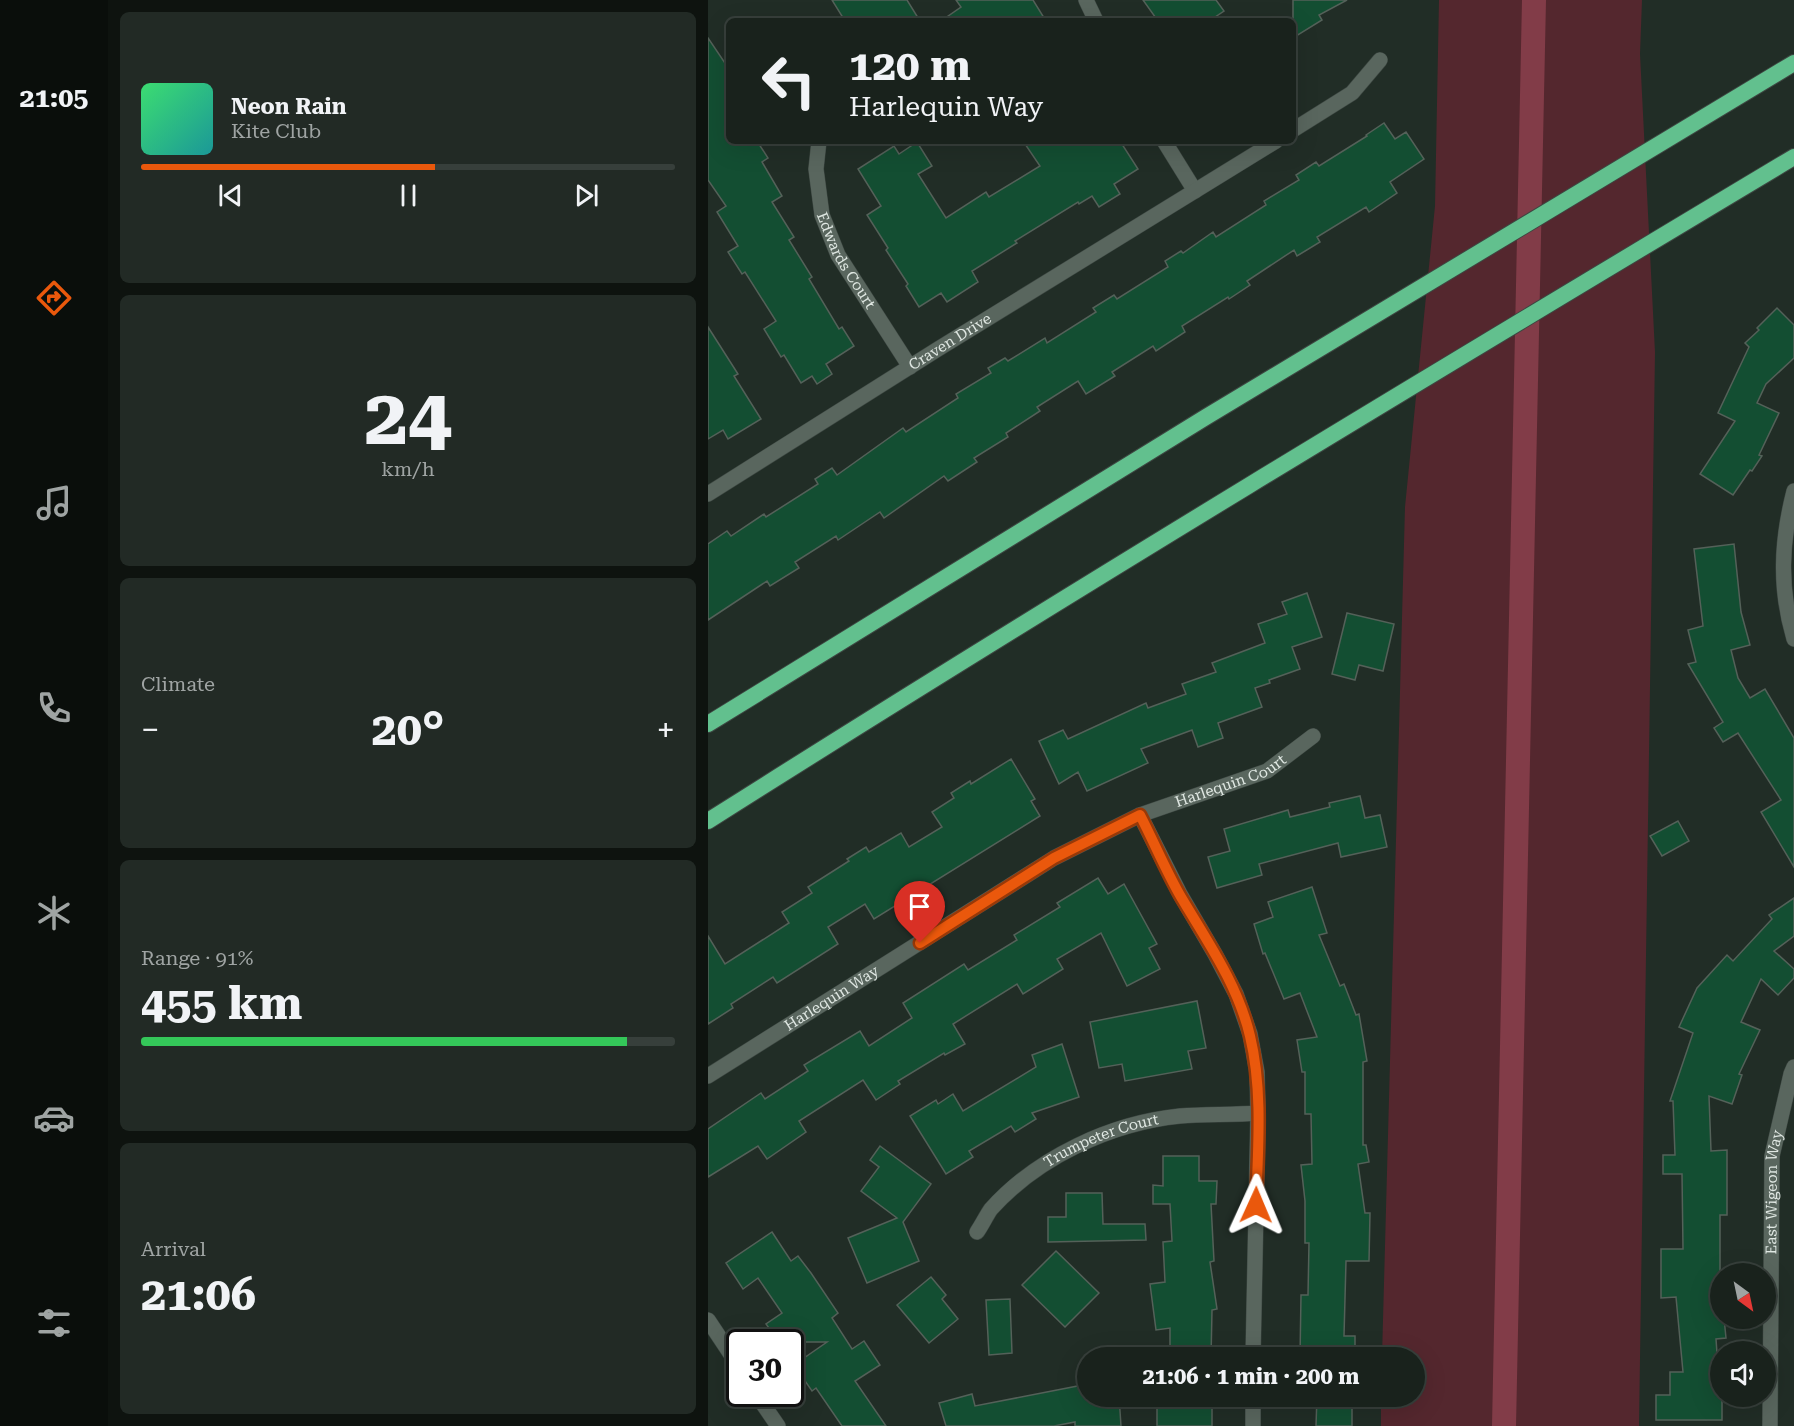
<!DOCTYPE html>
<html lang="en">
<head>
<meta charset="utf-8">
<style>
	body { margin:0; font-family:"Roboto Serif",serif; background:#222a25; color:#f1f3f6; height:100vh; display:flex; flex-direction:column; font-size:22px; white-space:nowrap }
	* { box-sizing:border-box; margin:0 }
	p { font-size:20px; color:#9fa4a3 }
	.icon { flex:none; width:33px; height:33px; fill:none; stroke:currentColor; stroke-width:2; stroke-linecap:round; stroke-linejoin:round }
	.map { position:relative; flex:1; overflow:hidden }
	.panel { display:flex; flex-direction:column; gap:12px; padding:12px; background:#0e130f; width:600px }
	.panel>* { flex:none }
	.top-card { position:absolute; left:18px; top:18px; width:570px; height:126px; border-radius:9px; box-shadow:0 6px 24px #0002,0 0 0 2px #373f3b; background:#19221c; color:#f1f3f6; overflow:hidden }
	.needle { width:39px; rotate:147deg }
	.buttons { position:absolute; left:1002px; top:1263px; display:grid; gap:12px }
	.buttons a { display:grid; place-items:center; width:66px; height:66px; border-radius:50%; background:#19221c; box-shadow:0 6px 24px #0002,0 0 0 2px #373f3b; font-size:30px }
	.speed { position:absolute; left:18px; top:1329px; display:flex; gap:12px; font-size:30px; font-weight:700; text-align:center }
	.speed>* { display:grid; place-content:center; width:78px; height:78px; border-radius:50%; background:#19221c; box-shadow:0 6px 24px #0002,0 0 0 2px #373f3b; line-height:1 }
	.speed .limit { border:3px solid #111; border-radius:9px; background:#fff; color:#111 }
	.pin { position:absolute; display:grid; place-items:center; width:51px; height:51px; color:#fff; margin:-62px -26px; border-radius:50% 50% 50% 0; rotate:-45deg; box-shadow:0 0 6px #0007 }
	.pin .icon { rotate:45deg }
	.me { position:absolute; width:66px; margin:-33px; rotate:1deg; stroke-linejoin:round; filter:drop-shadow(0 0 4px #0008) }
	.turn { display:flex; align-items:center; gap:21px; height:126px; padding:0 24px; font-size:27px }
	.turn .icon { width:78px; height:78px; stroke-width:2.5 }
	.turn b { display:block; font-size:42px; line-height:51px }
	.big { font-size:45px; font-weight:700; line-height:1.1 }
	.panel .tile { flex:1; display:flex; flex-direction:column; justify-content:center; gap:9px; min-width:0; padding:0 21px; border-radius:9px; background:#222a25 }
	.panel .dial { align-items:center; gap:0 }
	.dial b { font-size:78px; line-height:1 }
	.song { display:flex; align-items:center; gap:18px }
	.cover { width:72px; height:72px; border-radius:9px; background:linear-gradient(135deg,hsl(140 70% 55%),hsl(180 70% 35%)) }
	.played { height:6px; border-radius:3px; background:linear-gradient(90deg,#ea580c 55%,#373f3b 55%) }
	.keys { display:flex; justify-content:space-around; direction:ltr }
	.heat { display:flex; justify-content:space-between; align-items:center; font-size:33px; direction:ltr }
	.charge { height:9px; border-radius:4px; background:linear-gradient(90deg,#34c759 91%,#373f3b 0) }
	.trip { position:absolute; left:369px; top:1347px; width:348px; height:60px; border-radius:30px; background:#19221c; box-shadow:0 6px 24px #0002,0 0 0 2px #373f3b; font-weight:700; line-height:60px; text-align:center }
	main { display:flex; flex:1; min-height:0 }
	.menu { display:flex; flex-direction:column; width:108px; justify-content:space-around; align-items:center; background:#0a0e0b; color:#9fa4a3 }
	.menu .icon { width:42px; height:42px }
	.menu .on { color:#ea580c }
	.menu b { font-size:27px; color:#f1f3f6 }
	.map>svg:first-child { display:block }
	.green { fill:#54272e }
	.lines { fill:none; stroke-linecap:round; stroke-linejoin:round }
	.canal { stroke:#823c48; stroke-width:24 }
	.building { fill:#134e32; stroke:#546159; stroke-width:1.5 }
	.minor-casing { stroke:#3d4742; stroke-width:16 }
	.trunk-casing { stroke:#3d4742; stroke-width:18 }
	.minor { stroke:#59665e; stroke-width:15 }
	.trunk { stroke:#62c08e; stroke-width:16 }
	.route-casing { stroke:#983908; stroke-width:15 }
	.route { stroke:#ea580c; stroke-width:10 }
	.labels { text-anchor:middle; stroke-width:6; stroke-linejoin:round; paint-order:stroke }
	.street-label { font-size:15px; fill:#dfe7e2; stroke:#18231c }
</style>
</head>
<body>
<main>
<nav class="menu">
<b>21:05</b>
<svg class="icon on" aria-label="directions" viewBox="0 0 24 24"><path d="M12 3l9 9-9 9-9-9zM9 14v-3h6M13 9l2 2-2 2"/></svg>
<svg class="icon" aria-label="music" viewBox="0 0 24 24"><path d="M9 18V5l10-2v13"/><circle cx="6" cy="18" r="3"/><circle cx="16" cy="16" r="3"/></svg>
<svg class="icon" aria-label="phone" viewBox="0 0 24 24"><path d="M5 4h4l2 5-3 2q2 4 5 5l2-3 5 2v4C11 20 4 13 5 4z"/></svg>
<svg class="icon" aria-label="climate" viewBox="0 0 24 24"><path d="M12 3v18M4 7l16 10M4 17L20 7"/></svg>
<svg class="icon" aria-label="car" viewBox="0 0 24 24"><path d="M5 17H2v-5l4-1 3-4h7l3 4 3 1v5h-3M9 17h6M6 11h13"/><circle cx="7" cy="17" r="2"/><circle cx="17" cy="17" r="2"/></svg>
<svg class="icon" aria-label="filters" viewBox="0 0 24 24"><path d="M4 7h16M4 17h16"/><circle cx="9" cy="7" r="2"/><circle cx="15" cy="17" r="2"/></svg>
</nav>
<section class="panel">
<div class="tile">
<div class="song"><i class="cover"></i><div><b>Neon Rain</b><p>Kite Club</p></div></div>
<div class="played"></div>
<div class="keys"><svg class="icon" aria-label="previous" viewBox="0 0 24 24"><path d="M18 5L8 12l10 7zM5 5v14"/></svg><svg class="icon" aria-label="pause" viewBox="0 0 24 24"><path d="M8 5v14M16 5v14"/></svg><svg class="icon" aria-label="next" viewBox="0 0 24 24"><path d="M6 5l10 7-10 7zM19 5v14"/></svg></div>
</div>
<div class="tile dial"><b>24</b><p>km/h</p></div>
<div class="tile"><p>Climate</p>
<div class="heat"><a>−</a><b class="big">20°</b><a>+</a></div>
</div>
<div class="tile"><p>Range · 91%</p><b class="big">455 km</b><div class="charge"></div></div>
<div class="tile"><p>Arrival</p><b class="big">21:06</b></div>
</section>
<div class="map">
<svg width="1086" height="1426" viewBox="0 0 1086 1426">
	<rect width="100%" height="100%" fill="#212d26"/>
	<polygon class="green" points="731,0 934,0 932,54 947,352 931,1426 673,1426 673,1397 706,1396 706,1358 674,1357 697,507 727,206"/>
	<g class="lines">
		<polyline class="canal" points="796,1426 826,0"/>
	</g>
	<g class="building">
		<polygon points="124,0 199,0 212,21 137,21"/>
		<polygon points="248,0 325,0 338,21 233,21 253,7"/>
		<polygon points="435,0 508,0 516,11 501,21 450,21"/>
		<polygon points="585,0 639,0 611,15 614,20 585,38"/>
		<polygon points="0,38 21,69 21,141 49,141 60,158 54,162 74,196 64,202 86,237 81,240 104,277 101,279 131,329 134,327 146,346 118,364 124,374 109,384 104,376 93,383 76,355 73,357 56,329 68,321 37,272 34,274 20,252 30,246 9,212 18,206 0,180"/>
		<polygon points="676,123 687,139 698,132 716,159 682,182 689,193 661,212 658,207 609,237 612,242 589,256 586,250 539,281 542,285 521,299 520,297 474,326 477,332 448,351 445,346 404,372 407,376 378,394 370,381 329,407 332,411 298,433 300,437 266,458 269,462 240,481 236,476 176,518 172,512 130,540 128,536 87,562 91,568 62,586 59,581 0,620 0,544 19,531 23,536 56,514 58,517 110,484 107,479 124,468 129,475 195,428 198,432 250,398 248,394 283,373 280,368 297,358 300,361 337,338 339,343 388,312 385,308 406,295 409,299 460,267 457,261 473,251 475,253 505,232 508,237 558,205 556,201 591,180 588,175 608,162 611,166 659,136 658,135"/>
		<polygon points="315,141 412,141 430,169 406,184 412,194 391,207 384,196 371,204 370,202 307,241 309,243 264,271 270,282 239,302 233,293 211,307 198,286 200,284 178,250 180,248 159,215 173,206 150,169 186,146 191,154 209,142 224,166 210,174 238,218 278,192 281,197 332,166"/>
		<polygon points="1069,308 1086,325 1086,358 1058,384 1049,403 1071,413 1051,455 1054,456 1044,471 1042,470 1025,495 992,474 1027,421 1010,413 1041,347 1037,343 1051,330 1049,328"/>
		<polygon points="0,327 30,374 26,376 53,419 20,439 15,430 0,439"/>
		<polygon points="1026,544 1033,612 1042,645 1023,650 1030,678 1042,698 1057,689 1086,738 1086,867 1053,812 1073,800 1030,733 1015,742 1006,728 1015,722 980,664 988,662 980,630 995,626 986,549"/>
		<polygon points="599,593 614,637 584,647 592,669 561,680 562,683 547,688 554,707 510,723 515,738 490,747 484,730 433,749 440,763 379,791 370,772 351,784 331,741 355,730 360,739 438,703 440,708 478,694 474,684 508,672 504,663 557,643 550,624 579,614 574,602"/>
		<polygon points="639,613 686,624 675,671 651,665 647,680 624,674"/>
		<polygon points="303,759 327,799 323,801 332,816 166,919 157,904 120,927 130,944 69,983 65,977 23,1004 25,1008 0,1024 0,936 17,964 81,923 74,912 104,893 100,887 141,861 139,859 158,847 161,852 193,833 201,847 234,827 224,812 246,798 243,793 262,781 263,784"/>
		<polygon points="652,796 657,818 672,815 679,847 633,857 630,843 551,864 554,875 509,888 500,857 522,851 516,829 580,810 582,817 622,807 621,803"/>
		<polygon points="970,821 981,841 954,856 942,836"/>
		<polygon points="390,878 400,894 416,884 449,944 441,948 452,969 419,986 393,933 349,959 355,969 315,994 309,984 245,1024 257,1044 237,1055 236,1053 190,1081 192,1084 168,1100 155,1080 91,1121 98,1132 59,1159 50,1146 0,1177 0,1129 53,1093 57,1099 100,1071 96,1065 152,1031 161,1046 204,1018 195,1003 256,964 260,970 309,940 306,935 352,907 349,903"/>
		<polygon points="604,887 619,933 611,935 632,986 636,984 648,1015 651,1014 659,1061 655,1062 655,1145 658,1145 661,1162 650,1164 657,1213 662,1213 661,1261 638,1261 636,1336 647,1336 647,1358 592,1358 593,1295 600,1295 601,1243 597,1243 597,1201 593,1165 604,1164 603,1114 597,1114 597,1072 594,1072 589,1040 609,1037 592,993 576,999 557,953 555,954 546,924 565,917 560,902"/>
		<polygon points="1086,898 1086,936 1066,951 1086,969 1086,978 1070,995 1053,979 1033,1022 1052,1030 1031,1074 1034,1075 1024,1104 1001,1096 1003,1151 1019,1150 1019,1215 1012,1215 1012,1318 1016,1318 1018,1338 1008,1339 1012,1396 1014,1396 1014,1420 948,1420 948,1395 962,1395 962,1372 975,1372 968,1297 953,1298 953,1249 975,1249 974,1174 955,1174 955,1155 967,1155 965,1101 962,1101 985,1033 971,1027 989,988 1019,955 1025,961 1064,919 1061,915"/>
		<polygon points="489,1001 498,1048 480,1051 484,1069 417,1081 414,1064 391,1068 382,1022"/>
		<polygon points="354,1044 371,1097 324,1113 328,1119 307,1132 303,1126 261,1151 265,1157 238,1174 202,1116 228,1100 230,1104 245,1094 255,1111 328,1067 324,1055"/>
		<polygon points="172,1146 223,1184 195,1222 211,1261 159,1283 140,1238 189,1218 153,1191 171,1167 162,1160"/>
		<polygon points="455,1156 491,1156 491,1181 509,1181 508,1204 503,1204 506,1261 502,1262 509,1309 504,1310 503,1358 462,1358 462,1328 448,1330 442,1284 457,1282 455,1242 464,1241 462,1204 445,1204 445,1185 455,1186"/>
		<polygon points="358,1193 394,1193 395,1224 437,1224 438,1240 340,1242 340,1217 358,1217"/>
		<polygon points="64,1232 83,1261 90,1256 103,1273 130,1313 124,1318 144,1349 156,1341 172,1365 147,1381 178,1426 134,1426 108,1388 104,1391 86,1365 119,1342 71,1342 58,1324 74,1313 50,1278 35,1289 18,1263"/>
		<polygon points="348,1251 391,1293 357,1327 314,1285"/>
		<polygon points="223,1277 238,1295 234,1299 250,1319 221,1343 189,1305"/>
		<polygon points="302,1299 304,1353 281,1355 278,1300"/>
		<polygon points="380,1384 380,1396 411,1396 413,1426 367,1426 367,1422 346,1426 238,1426 231,1403 264,1394 267,1406"/>
		<polygon points="609,1396 644,1396 644,1426 608,1426"/>
		<rect x="449" y="1404" width="55" height="22"/>
	</g>
	<g class="lines">
		<g class="minor-casing">
			<g id="minor">
				<polyline points="378,0 388,21"/>
				<polyline points="585,130 644,93 672,60"/>
				<path id="s1" d="M111 141 108 169 114 215 130 255 202 367"/>
				<polyline points="456,141 487,191"/>
				<path d="M1086 491C1073 542 1071 588 1086 639"/>
				<path id="s2" d="M0 494 230 349 568 141"/>
				<polyline points="432,815 472,894 507,954 528,994 542,1034 549,1072 550,1113 545,1358"/>
				<path id="s3" d="M0 1076 346 858 432 815 559 771 605 736"/>
				<path id="s4" d="M269 1232C274 1225 278 1216 283 1209 330 1157 403 1123 472 1116 498 1114 524 1115 550 1113"/>
				<polyline points="0,1320 32,1368"/>
				<polyline points="48,1394 70,1426"/>
				<polyline points="545,1426 545,1396"/>
				<path id="s5" d="M1062 1426 1064 1156 1083 1074 1086 1067"/>
			</g>
		</g>
		<g class="trunk-casing">
			<g id="trunk">
				<polyline points="0,724 498,417 1086,63"/>
				<path d="M0 821C358 594 722 375 1086 157"/>
			</g>
		</g>
		<use href="#minor" class="minor"/>
		<use href="#trunk" class="trunk"/>
	</g>
	<g class="lines">
		<g class="route-casing">
			<path id="route" d="M212 943 346 858 432 815C446 842 458 871 473 897 499 941 530 985 542 1036 555 1090 550 1149 548 1205"/>
		</g>
		<use href="#route" class="route"/>
	</g>
	<g class="labels">
		<g class="street-label">
			<text dy="5" stroke="none"><textPath href="#s1" startOffset="126">Edwards Court</textPath></text>
			<text dy="5" stroke="none"><textPath href="#s2" startOffset="286">Craven Drive</textPath></text>
			<text dy="5" stroke="none"><textPath href="#s3" startOffset="602">Harlequin Court</textPath></text>
			<text dy="5" stroke="none"><textPath href="#s3" startOffset="146">Harlequin Way</textPath></text>
			<text dy="5" stroke="none"><textPath href="#s4" startOffset="159">Trumpeter Court</textPath></text>
			<text dy="5" stroke="none"><textPath href="#s5" startOffset="234">East Wigeon Way</textPath></text>
		</g>
	</g>
</svg>
<div class="buttons">
<a><svg class="needle" viewBox="-14 -14 28 28"><path d="M0-13l5 13h-10z" fill="#e53935"/><path d="M0 13l5-13h-10z" fill="#9fa4a3"/></svg></a>
<a><svg class="icon" aria-label="sound" viewBox="0 0 24 24"><path d="M4 9h4l5-4v14l-5-4H4zM17 9q2 3 0 6"/></svg></a>
</div>
<div class="speed"><div class="limit">30</div></div>
<div class="pin" style="left:212px;top:943px;background:#d93025"><svg class="icon" aria-label="arrive" viewBox="0 0 24 24"><path d="M6 21V4h12l-3 4 3 4H6"/></svg></div>
<svg class="me" style="left:548px;top:1205px" viewBox="-20 -20 40 40"><path d="M0-17L14 15 0 8-14 15z" fill="#ea580c" stroke="#fff" stroke-width="4"/></svg>
<div class="trip">21:06 · 1 min · 200 m</div>
<div class="top-card">
<div class="turn"><svg class="icon" aria-label="left" viewBox="0 0 24 24"><path d="M17 20v-9H6M10 6l-5 5 5 5"/></svg><div><b>120 m</b>Harlequin Way</div></div>
</div>
</div>
</main>
</body>
</html>
